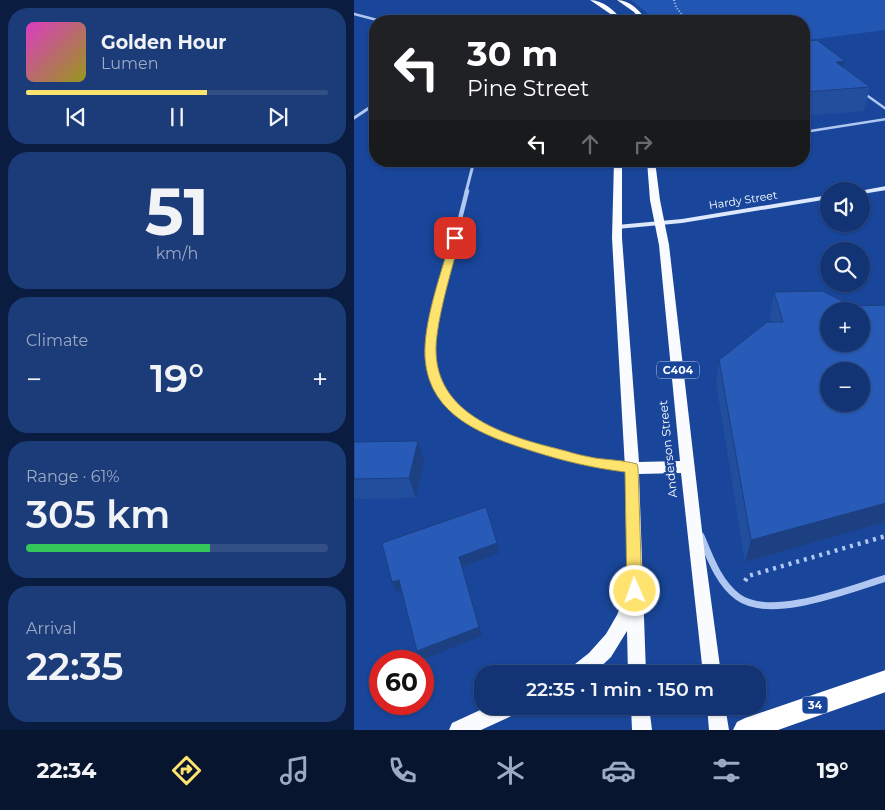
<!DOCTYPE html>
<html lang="en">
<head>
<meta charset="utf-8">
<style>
	body { margin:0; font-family:Montserrat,sans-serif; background:#1c3c79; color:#f1f3f6; height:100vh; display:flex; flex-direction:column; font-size:19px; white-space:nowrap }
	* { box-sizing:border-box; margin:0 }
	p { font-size:16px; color:#9daac5 }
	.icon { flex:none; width:28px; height:28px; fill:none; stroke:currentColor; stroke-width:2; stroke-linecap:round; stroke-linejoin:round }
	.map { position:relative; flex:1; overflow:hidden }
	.panel { display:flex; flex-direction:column; gap:8px; padding:8px; background:#0a1d40; width:354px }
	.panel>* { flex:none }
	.hud { position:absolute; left:15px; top:15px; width:441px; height:152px; border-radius:20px; box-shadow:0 1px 4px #0004,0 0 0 1px #324f86; background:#202124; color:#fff; overflow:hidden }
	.controls { position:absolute; left:466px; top:182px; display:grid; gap:10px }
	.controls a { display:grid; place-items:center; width:50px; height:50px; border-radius:50%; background:#133474; box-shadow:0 1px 4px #0004,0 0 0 1px #324f86; font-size:25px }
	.speed { position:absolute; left:15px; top:650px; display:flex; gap:10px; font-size:25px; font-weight:700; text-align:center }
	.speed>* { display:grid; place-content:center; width:65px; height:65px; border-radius:50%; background:#133474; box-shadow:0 1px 4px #0004,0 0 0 1px #324f86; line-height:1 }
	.speed .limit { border:8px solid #d22; background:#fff; color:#111 }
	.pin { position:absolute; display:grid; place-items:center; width:42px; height:42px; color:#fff; margin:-21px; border-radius:10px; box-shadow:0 2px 8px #0006 }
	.me { position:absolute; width:55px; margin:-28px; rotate:358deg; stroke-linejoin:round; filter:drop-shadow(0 0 4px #0008) }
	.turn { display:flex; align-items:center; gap:18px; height:105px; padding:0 15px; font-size:22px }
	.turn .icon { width:65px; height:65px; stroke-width:2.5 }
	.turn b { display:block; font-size:35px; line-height:42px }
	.lanes { display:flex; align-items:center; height:48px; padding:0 15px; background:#0003; justify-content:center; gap:25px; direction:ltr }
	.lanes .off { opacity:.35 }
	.big { font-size:38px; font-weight:600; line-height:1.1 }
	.panel .widget { flex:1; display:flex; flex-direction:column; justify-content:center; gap:8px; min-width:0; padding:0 18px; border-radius:20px; background:#1c3c79 }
	.panel .dial { align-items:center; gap:0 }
	.dial b { font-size:65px; line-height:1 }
	.song { display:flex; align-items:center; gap:15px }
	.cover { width:60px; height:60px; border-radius:8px; background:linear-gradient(135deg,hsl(310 70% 55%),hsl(60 70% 35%)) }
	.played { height:5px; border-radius:2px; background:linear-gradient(90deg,#ffe36f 60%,#324f86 60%) }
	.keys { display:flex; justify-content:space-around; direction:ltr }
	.heat { display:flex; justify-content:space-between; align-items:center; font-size:28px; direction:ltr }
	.charge { height:8px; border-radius:4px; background:linear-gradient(90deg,#34c759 61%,#324f86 0) }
	.trip { position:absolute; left:120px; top:665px; width:292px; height:50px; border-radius:20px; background:#133474; box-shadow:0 1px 4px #0004,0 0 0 1px #324f86; font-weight:600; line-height:50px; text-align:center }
	.tab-bar { display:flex; height:80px; justify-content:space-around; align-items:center; background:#08152e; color:#9daac5 }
	.tab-bar .icon { width:35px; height:35px }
	.tab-bar .active { color:#ffe36f }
	.tab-bar b { font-size:22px; color:#f1f3f6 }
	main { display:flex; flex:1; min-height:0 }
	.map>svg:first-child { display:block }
	.green { fill:#2256b3 }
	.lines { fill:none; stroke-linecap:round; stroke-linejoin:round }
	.path-far1 { stroke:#afc7f1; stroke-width:2; stroke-dasharray:1 2; stroke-linecap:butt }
	.path { stroke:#afc7f1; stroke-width:4.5; stroke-dasharray:3 5; stroke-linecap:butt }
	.lane { stroke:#afc7f1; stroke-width:2.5 }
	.street-far4 { stroke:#afc7f1; stroke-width:2.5 }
	.street-far3 { stroke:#afc7f1; stroke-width:3 }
	.street-far2 { stroke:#afc7f1; stroke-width:4.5 }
	.street-far1 { stroke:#afc7f1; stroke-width:5.5 }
	.street { stroke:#afc7f1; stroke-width:7 }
	.secondary { fill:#dde8fc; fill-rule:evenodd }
	.primary { fill:#f9fbff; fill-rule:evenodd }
	.highway { fill:#fff; fill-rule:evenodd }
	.wall { fill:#224e9e }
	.shaded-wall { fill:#1c4081 }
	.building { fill:#285bb8; stroke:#1c4081; fill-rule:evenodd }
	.route { fill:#ffe36f; stroke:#a69448 }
	.labels { text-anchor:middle; stroke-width:5; stroke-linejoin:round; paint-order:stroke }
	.far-street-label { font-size:11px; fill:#fff; stroke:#19469a }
	.shield { fill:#19469a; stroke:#bac8e1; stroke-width:1 }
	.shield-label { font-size:11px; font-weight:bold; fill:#fff }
	.street-label { font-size:12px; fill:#fff; stroke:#19469a }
</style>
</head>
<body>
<main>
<section class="panel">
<div class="widget">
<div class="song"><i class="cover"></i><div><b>Golden Hour</b><p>Lumen</p></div></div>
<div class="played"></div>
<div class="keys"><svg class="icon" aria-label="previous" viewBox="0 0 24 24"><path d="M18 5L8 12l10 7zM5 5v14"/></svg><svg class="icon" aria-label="pause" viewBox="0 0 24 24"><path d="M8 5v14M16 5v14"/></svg><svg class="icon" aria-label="next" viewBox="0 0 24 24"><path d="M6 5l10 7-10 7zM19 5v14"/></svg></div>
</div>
<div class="widget dial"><b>51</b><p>km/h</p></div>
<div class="widget"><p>Climate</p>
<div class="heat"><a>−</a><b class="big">19°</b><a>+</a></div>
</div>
<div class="widget"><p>Range · 61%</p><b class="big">305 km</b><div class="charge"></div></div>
<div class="widget"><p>Arrival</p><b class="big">22:35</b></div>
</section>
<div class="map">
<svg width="532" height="730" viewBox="0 0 532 730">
	<rect width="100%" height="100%" fill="#19469a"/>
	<polygon class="green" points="277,0 531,0 531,30 454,40 450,39 450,21 299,21 292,12"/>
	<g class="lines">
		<polyline class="path-far1" points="320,0 322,7 333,21"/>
		<polyline class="path" points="391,581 394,576 532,536"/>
		<g class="lane">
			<polyline points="511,94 532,109"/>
			<polyline points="450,132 532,119"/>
		</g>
		<polyline class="street-far4" points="0,14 27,21"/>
		<g class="street-far3">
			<polyline points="0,118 21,104"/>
			<polyline points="112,192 120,161"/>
		</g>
		<polyline class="street-far2" points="78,330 113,191"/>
		<path class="street-far1" d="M79 329C53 433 205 457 276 468"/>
		<path class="street" d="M347 536C356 558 365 583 384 597 417 621 496 589 532 578"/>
		<g class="secondary">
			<polygon points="532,186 532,190 508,194 508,191 505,191"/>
			<polygon points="475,195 475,199 328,223 263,229 259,227 263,225 328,219"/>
		</g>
		<g class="primary">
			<path d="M236 0C249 0 261 11 269 21H263L258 15Z"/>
			<path d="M263 0C276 0 286 11 293 21H287L280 12Z"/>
			<polygon points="260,161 268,161 268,238 285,462 326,461 305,245 296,200 293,161 301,161 306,200 315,245 350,548 367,674 349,674 327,473 285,474 292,674 274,674 273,631 257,657 239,674 213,674 216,668 235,653 252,634 263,615 273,590 271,468 258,238"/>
			<polygon points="135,706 166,706 164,713 127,730 95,730 98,723"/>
			<polygon points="277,706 295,706 298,730 278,730"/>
			<polygon points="353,706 371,706 375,730 355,730"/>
		</g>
		<polygon class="highway" points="532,670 532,692 424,730 379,730 383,722 391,718"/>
	</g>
	<g class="wall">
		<polygon points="450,38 491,61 490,68 516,87 510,111 450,116"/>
		<polygon points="420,292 499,306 532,305 532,522 391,562 362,383 365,360 418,322 416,314"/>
		<polygon points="0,442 70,461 62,498 0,499"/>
	</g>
	<g class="shaded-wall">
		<polygon points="491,61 486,84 482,62"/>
		<polygon points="64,441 70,461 62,498 55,478"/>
		<polygon points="532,503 532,522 391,562 397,540"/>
		<polygon points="143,543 145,553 108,567 128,636 68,660 63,651 105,557"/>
		<polygon points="45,580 49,589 42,592 38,582"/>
	</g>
	<g class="building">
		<polygon points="419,16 426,21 371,21 370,20"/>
		<polygon points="450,38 454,41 463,40 491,61 482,62 516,87 450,92"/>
		<path d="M468 291 499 306 532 305V503L397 540 365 360 413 322H429L420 292ZM475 311H508V344H475ZM475 371H508V404H475Z"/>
		<polygon points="64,441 55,478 0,479 0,442"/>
		<polygon points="132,507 143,543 105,557 125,627 63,651 45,580 38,582 28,543"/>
	</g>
	<path class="route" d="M101 236 106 238C98 269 87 304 83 335 72 414 151 436 212 451 221 454 231 456 241 458 255 460 269 460 283 464L284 468 288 591 286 596 281 598 275 596 273 591 271 472C239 468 209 461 178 451 131 436 75 417 71 358 69 322 87 274 97 238Z"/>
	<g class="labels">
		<g class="far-street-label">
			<text transform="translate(389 200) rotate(-9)" y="4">Hardy Street</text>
		</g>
		<g class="shield">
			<rect x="303" y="361.5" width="42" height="17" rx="4"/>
			<rect x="448.5" y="696.5" width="25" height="17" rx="4"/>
		</g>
		<g class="shield-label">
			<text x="324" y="374">C404</text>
			<text x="461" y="709">34</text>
		</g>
		<g class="street-label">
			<text transform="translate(314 449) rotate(-96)" y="4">Anderson Street</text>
		</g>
	</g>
</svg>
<div class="controls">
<a><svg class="icon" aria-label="sound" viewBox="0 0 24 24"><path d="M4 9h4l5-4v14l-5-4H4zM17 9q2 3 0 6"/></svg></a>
<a><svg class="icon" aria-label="search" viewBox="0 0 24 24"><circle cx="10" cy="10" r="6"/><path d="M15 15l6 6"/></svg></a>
<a>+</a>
<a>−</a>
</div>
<div class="speed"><div class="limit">60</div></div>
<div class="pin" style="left:101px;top:238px;background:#d93025"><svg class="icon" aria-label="arrive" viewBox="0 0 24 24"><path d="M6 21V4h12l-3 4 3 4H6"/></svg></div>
<svg class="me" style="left:281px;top:591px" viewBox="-20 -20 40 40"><circle r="17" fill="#ffe36f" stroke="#fff" stroke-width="3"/><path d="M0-11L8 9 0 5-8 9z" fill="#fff"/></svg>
<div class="trip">22:35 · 1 min · 150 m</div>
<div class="hud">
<div class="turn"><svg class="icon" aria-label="left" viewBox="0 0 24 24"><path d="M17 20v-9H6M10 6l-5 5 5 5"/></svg><div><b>30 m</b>Pine Street</div></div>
<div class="lanes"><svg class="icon" aria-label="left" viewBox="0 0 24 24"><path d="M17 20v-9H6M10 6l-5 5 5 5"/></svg><svg class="icon off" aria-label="ahead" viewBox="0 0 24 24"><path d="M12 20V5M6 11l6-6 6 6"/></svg><svg class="icon off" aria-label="right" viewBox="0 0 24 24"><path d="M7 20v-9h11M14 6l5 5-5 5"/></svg></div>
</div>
</div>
</main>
<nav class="tab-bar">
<b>22:34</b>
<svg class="icon active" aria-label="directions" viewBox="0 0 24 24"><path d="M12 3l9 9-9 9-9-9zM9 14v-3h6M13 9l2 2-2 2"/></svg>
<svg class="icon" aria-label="music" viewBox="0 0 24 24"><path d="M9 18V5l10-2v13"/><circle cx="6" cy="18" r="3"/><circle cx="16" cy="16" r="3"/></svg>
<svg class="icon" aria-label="phone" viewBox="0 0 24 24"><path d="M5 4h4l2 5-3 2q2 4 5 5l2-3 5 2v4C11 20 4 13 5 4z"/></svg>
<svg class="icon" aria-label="climate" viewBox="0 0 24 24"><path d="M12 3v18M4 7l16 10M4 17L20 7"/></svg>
<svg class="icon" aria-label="car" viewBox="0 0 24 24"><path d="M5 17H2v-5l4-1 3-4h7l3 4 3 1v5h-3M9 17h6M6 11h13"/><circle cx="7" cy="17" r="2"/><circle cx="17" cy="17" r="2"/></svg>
<svg class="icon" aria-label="filters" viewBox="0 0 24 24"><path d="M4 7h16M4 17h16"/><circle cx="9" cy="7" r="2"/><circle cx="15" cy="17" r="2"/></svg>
<b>19°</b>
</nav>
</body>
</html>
